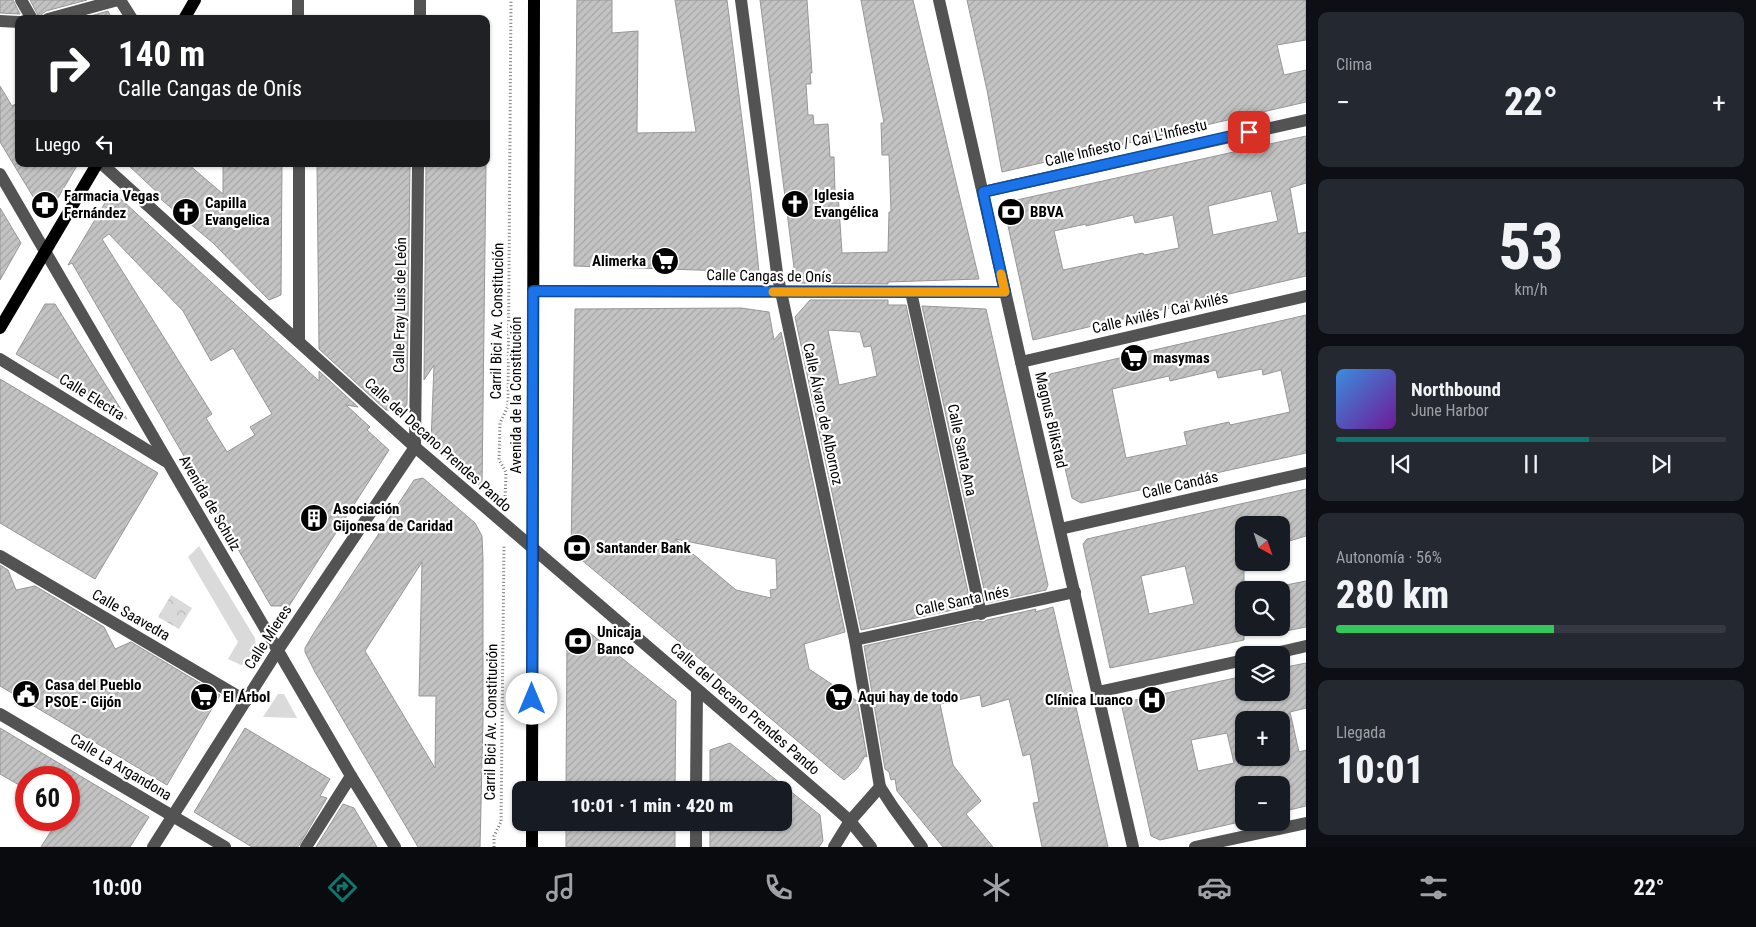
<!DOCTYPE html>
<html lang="es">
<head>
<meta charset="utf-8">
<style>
	body { margin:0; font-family:"Roboto Condensed",sans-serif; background:#242831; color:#f1f3f6; height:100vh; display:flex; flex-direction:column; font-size:19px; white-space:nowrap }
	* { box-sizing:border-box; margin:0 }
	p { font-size:16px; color:#9ea1a6 }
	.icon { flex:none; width:28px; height:28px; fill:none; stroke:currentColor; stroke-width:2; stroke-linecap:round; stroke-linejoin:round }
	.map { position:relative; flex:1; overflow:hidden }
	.sheet { display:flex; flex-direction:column; gap:12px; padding:12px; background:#0d0f14; width:450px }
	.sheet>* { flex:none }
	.top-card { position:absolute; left:15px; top:15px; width:475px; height:152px; border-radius:10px; box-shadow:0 1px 4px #0004; background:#202124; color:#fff; overflow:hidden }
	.needle { width:32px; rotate:140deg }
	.controls { position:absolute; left:1235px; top:516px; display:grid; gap:10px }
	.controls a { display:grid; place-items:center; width:55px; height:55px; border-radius:10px; background:#171b24; box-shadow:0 1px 4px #0004; font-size:25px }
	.speed { position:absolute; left:15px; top:766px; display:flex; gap:10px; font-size:25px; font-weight:700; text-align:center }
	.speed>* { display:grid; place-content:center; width:65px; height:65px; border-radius:50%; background:#171b24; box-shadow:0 1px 4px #0004; line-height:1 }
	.speed .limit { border:8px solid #d22; background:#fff; color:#111 }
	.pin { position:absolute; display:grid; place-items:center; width:42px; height:42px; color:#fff; margin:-21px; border-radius:10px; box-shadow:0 2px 8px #0006 }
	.me { position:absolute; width:55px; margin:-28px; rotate:0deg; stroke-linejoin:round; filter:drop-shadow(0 0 4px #0008) }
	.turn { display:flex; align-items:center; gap:18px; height:105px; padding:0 20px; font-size:22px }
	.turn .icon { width:65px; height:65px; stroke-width:2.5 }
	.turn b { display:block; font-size:35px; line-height:42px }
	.then { display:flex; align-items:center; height:48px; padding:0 20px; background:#0003; gap:10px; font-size:19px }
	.big { font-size:38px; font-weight:800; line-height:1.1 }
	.sheet .widget { flex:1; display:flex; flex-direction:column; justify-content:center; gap:8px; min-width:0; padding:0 18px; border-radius:10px; background:#242831 }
	.sheet .dial { align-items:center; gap:0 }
	.dial b { font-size:65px; line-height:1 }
	.song { display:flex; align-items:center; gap:15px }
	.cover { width:60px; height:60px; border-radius:8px; background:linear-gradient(135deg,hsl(210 70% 55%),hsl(280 70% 35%)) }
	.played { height:5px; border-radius:2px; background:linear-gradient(90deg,#0f766e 65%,#363941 65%) }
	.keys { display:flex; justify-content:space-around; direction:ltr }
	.heat { display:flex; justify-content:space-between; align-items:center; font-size:28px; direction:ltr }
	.charge { height:8px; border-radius:4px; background:linear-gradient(90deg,#34c759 56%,#363941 0) }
	.trip { position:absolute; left:512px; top:781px; width:280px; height:50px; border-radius:10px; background:#171b24; box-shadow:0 1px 4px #0004; font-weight:800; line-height:50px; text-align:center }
	.tab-bar { display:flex; height:80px; justify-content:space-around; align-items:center; background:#090b0e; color:#9ea1a6 }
	.tab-bar .icon { width:35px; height:35px }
	.tab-bar .on { color:#0f766e }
	.tab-bar b { font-size:22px; color:#f1f3f6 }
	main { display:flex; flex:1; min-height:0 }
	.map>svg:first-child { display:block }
	.green { fill:#dadada }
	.forest { fill:url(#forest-crowns) }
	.building { fill:url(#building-hatch); stroke:#979797; fill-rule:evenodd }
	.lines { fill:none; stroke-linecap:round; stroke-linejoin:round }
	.path { stroke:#757575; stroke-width:3; stroke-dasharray:1 2.5; stroke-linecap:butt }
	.minor { stroke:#535353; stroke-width:12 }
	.major { stroke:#000; stroke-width:12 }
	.route-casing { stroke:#114b97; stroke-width:12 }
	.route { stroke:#1a73e8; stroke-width:9 }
	.slow { stroke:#f59e0b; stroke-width:9 }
	.labels { text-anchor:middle; stroke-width:4.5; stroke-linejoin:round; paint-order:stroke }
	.street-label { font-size:15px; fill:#000; stroke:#fff }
	.poi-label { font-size:15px; font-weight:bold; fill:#000; stroke:#fff; text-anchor:start }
</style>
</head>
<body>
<main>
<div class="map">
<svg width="1306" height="847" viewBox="0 0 1306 847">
	<defs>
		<pattern id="forest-crowns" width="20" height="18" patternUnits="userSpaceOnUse" patternTransform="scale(1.25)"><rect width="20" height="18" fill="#dadada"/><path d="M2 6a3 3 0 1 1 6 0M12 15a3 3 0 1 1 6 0" fill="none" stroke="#b9b9b9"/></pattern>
		<pattern id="building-hatch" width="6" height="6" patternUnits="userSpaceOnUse" patternTransform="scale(1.25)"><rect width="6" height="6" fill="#c3c3c3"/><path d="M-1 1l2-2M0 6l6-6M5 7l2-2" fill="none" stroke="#a6a6a6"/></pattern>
	</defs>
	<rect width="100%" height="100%" fill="#fff"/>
	<g class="green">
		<path d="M199 546 255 638C257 652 255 660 241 665L228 659 238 642 188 557Z"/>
		<polygon points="278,694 284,694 297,718 263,717"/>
	</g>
	<polygon class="forest" points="171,595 192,608 179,629 158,617"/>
	<g class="building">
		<polygon points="0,0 13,0 20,14 0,13"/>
		<polygon points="30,0 87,0 46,11 42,14 40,19"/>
		<polygon points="577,0 612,0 612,33 638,31 637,133 696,132 675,0 727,0 751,192 759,272 574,266"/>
		<polygon points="760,0 807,0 812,73 810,73 811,84 806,84 808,115 813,115 814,125 828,124 830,157 834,157 835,193 838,193 842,253 888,252 889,212 891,212 889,155 882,155 881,123 884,123 861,0 913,0 979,279 888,282 888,284 796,283"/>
		<polygon points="967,0 1306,0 1306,40 1277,45 1284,75 1306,70 1306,102 1002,172 987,90"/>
		<polygon points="108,11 112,19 80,19"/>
		<polygon points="0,86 12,106 19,102 19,164 78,164 46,218 0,142"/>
		<path d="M1306 136V183L1290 188 1298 234 1306 232V276L1033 340 1003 203ZM1271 191 1278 221 1213 235 1208 206ZM1133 215 1135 223 1173 215 1179 248 1144 255 1143 253 1063 270 1054 231 1086 224V226Z"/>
		<polygon points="127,164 188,164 223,194 223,164 282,164 281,295 269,300 213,243 156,195 160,195"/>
		<polygon points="317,164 410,164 407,404 402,412 386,410 319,349"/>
		<polygon points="426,164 486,164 482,488 431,443 434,365 424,380"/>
		<path d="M112 191 319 381V371L358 407 346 405 370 427 367 430 389 450 289 606H271L72 263 68 265ZM109 234 183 311 211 361 233 348 272 414 250 427 255 435 227 452 206 418 212 414 102 239Z"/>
		<polygon points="0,208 21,243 0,280"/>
		<path d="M810 300H888V305H906L971 606 861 630 795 317ZM828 330 860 332 864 347 871 346 877 376 839 385Z"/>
		<polygon points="45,304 55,304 127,419 16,354"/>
		<polygon points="922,306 986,309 1048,585 1046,590 987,603"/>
		<path d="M741 308 769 312 774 340 781 332 845 632 804 644 809 669 857 701 867 757 865 756 857 769 844 780 571 551 575 309ZM675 539 776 559 777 589 770 590 771 598 736 590Z"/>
		<path d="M1306 315V453L1081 503 1072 498 1045 382 1050 374ZM1262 369 1263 375 1281 370 1290 412 1230 425 1229 422 1184 432 1187 445 1126 458 1112 389 1169 376 1170 381 1216 370 1218 378Z"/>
		<polygon points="0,379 158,473 95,579 0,523"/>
		<path d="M423 478 475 523 482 536 483 559V721L480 847H418L315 672 305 652V648L315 631 414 480ZM422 562 419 696H436L435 768 365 651Z"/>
		<path d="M1306 489V536L1286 542 1282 525H1244V640L1110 668 1083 544 1087 539ZM1185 566 1194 604 1149 614 1141 576Z"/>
		<polygon points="0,565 8,570 16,590 35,586 104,627 115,649 131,642 220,695 167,785 0,686"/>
		<polygon points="1306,581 1306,627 1281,632 1281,586"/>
		<polygon points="1053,607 1108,847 1042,847 1033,803 1039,802 1030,754 1023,756 1009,699 982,707 980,695 940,704 953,765 981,801 966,814 993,847 943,847 897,791 895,779 891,780 889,772 885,769 864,646 978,621 983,622 987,620 1036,609 1035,612"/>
		<polygon points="585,629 676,701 675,790 566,790 567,635 576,631"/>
		<path d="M1306 663V708L1290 712 1299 752 1306 750V806L1281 812V785H1244V821L1160 840 1151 836 1121 703 1244 676V692H1281V668ZM1244 720H1281V758H1244ZM1227 733 1234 763 1198 771 1191 740Z"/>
		<polygon points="0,728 149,817 130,847 41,847 58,820 69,820 69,778 26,778 26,789 0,774"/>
		<polygon points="245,728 330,779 320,796 327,798 298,847 252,847 194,812"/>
		<polygon points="730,743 820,815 823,841 819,847 710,847 710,822 784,822 784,790 710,790 710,750"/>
		<polygon points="343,804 354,808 377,847 316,847"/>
		<rect x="566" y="822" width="109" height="25"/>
	</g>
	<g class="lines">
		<g class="path">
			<polyline points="505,503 506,472 499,460 500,423 508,406 511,0"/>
			<polyline points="494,847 494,836 501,822 504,545"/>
		</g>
		<g class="minor">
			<polyline points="21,0 32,19"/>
			<polyline points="120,0 132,19"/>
			<polyline points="298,0 298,19"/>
			<polyline points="741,0 777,273 855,640 880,787 893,807 922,847"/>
			<polyline points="939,0 1021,362 1133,847"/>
			<polyline points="48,19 118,0"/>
			<polyline points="420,19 420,0"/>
			<polyline points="0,21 19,22"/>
			<polyline points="102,164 415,447 830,803 850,821 871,847"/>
			<polyline points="0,174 351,776 395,847"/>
			<polyline points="983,192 1306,120"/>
			<polyline points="533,291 1005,292"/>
			<polyline points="911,292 981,614"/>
			<polyline points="299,340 299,164"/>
			<polyline points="0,359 165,461"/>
			<polyline points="1021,362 1306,296"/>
			<polyline points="415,447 418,164"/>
			<polyline points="1060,529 1306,473"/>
			<polyline points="0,556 246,701"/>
			<polyline points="855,640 1075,592"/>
			<polyline points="1267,655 1306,646"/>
			<polyline points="1098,692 1244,660"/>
			<polyline points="0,714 225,847"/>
			<polyline points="696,790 697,690"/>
			<polyline points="153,847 278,650 415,447"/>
			<polyline points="306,847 351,776"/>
			<polyline points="696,847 696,822"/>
			<polyline points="834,847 850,821 880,787"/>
			<polyline points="1195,847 1306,823"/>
		</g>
		<g class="major">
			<polyline points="184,19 195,0"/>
			<polyline points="0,328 97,164"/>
			<polyline points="532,790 534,0"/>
			<polyline points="532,822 532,847"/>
		</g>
	</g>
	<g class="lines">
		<g class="route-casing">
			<polyline id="route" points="532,699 533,291 1005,292 983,192 1249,132"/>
		</g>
		<use href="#route" class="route"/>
		<polyline class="slow" points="773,292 1005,292 1001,274"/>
	</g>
	<defs>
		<g id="church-disc" transform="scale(1.4375)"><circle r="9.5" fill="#000" stroke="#fff"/><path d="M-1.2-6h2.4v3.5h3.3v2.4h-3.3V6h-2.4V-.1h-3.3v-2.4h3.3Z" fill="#fff"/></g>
		<g id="pharmacy-disc" transform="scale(1.4375)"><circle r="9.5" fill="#000" stroke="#fff"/><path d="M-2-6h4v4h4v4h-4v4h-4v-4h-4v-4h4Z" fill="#fff"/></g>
		<g id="bank-disc" transform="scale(1.4375)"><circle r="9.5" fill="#000" stroke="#fff"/><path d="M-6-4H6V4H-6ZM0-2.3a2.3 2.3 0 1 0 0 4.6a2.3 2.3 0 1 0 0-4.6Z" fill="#fff"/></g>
		<g id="supermarket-disc" transform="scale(1.4375)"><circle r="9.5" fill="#000" stroke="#fff"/><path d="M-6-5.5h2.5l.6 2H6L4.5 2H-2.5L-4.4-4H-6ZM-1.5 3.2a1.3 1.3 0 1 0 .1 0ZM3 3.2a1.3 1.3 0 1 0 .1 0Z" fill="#fff"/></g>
		<g id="building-disc" transform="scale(1.4375)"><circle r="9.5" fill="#000" stroke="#fff"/><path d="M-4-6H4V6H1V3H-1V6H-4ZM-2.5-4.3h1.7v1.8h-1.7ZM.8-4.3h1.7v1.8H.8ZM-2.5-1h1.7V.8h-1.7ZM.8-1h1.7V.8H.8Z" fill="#fff"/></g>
		<g id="civic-disc" transform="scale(1.4375)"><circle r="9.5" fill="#000" stroke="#fff"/><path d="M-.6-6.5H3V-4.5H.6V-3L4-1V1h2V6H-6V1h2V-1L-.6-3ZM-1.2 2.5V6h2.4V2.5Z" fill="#fff"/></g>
		<g id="hospital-disc" transform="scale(1.4375)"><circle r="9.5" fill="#000" stroke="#fff"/><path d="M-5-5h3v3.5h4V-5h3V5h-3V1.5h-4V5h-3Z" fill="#fff"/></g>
	</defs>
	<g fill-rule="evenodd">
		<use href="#church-disc" x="795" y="204"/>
		<use href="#pharmacy-disc" x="45" y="205"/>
		<use href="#church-disc" x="186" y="212"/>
		<use href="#bank-disc" x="1011" y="212"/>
		<use href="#supermarket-disc" x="665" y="261"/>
		<use href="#supermarket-disc" x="1134" y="358"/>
		<use href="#building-disc" x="314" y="518"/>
		<use href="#bank-disc" x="577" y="548"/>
		<use href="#bank-disc" x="578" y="641"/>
		<use href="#civic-disc" x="26" y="694"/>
		<use href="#supermarket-disc" x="204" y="697"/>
		<use href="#supermarket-disc" x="839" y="697"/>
		<use href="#hospital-disc" x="1152" y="700"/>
	</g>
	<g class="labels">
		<g class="street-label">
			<text transform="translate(1126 143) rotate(-13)" y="5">Calle Infiesto / Cai L'Infiestu</text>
			<text transform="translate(769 276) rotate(1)" y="5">Calle Cangas de Onís</text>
			<text transform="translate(400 305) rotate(-89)" y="5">Calle Fray Luis de León</text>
			<text transform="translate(1160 313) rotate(-13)" y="5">Calle Avilés / Cai Avilés</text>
			<text transform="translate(497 321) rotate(-89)" y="5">Carril Bici Av. Constitución</text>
			<text transform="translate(516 395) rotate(-90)" y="5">Avenida de la Constitución</text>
			<text transform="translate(92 397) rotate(32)" y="5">Calle Electra</text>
			<text transform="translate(823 414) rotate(78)" y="5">Calle Álvaro de Albornoz</text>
			<text transform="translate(1051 420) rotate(77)" y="5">Magnus Blikstad</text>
			<text transform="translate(438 445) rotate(42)" y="5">Calle del Decano Prendes Pando</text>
			<text transform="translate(962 450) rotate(78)" y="5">Calle Santa Ana</text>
			<text transform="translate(1180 485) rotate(-13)" y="5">Calle Candás</text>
			<text transform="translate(210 503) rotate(60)" y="5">Avenida de Schulz</text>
			<text transform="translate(962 601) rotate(-12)" y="5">Calle Santa Inés</text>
			<text transform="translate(131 615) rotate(30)" y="5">Calle Saavedra</text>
			<text transform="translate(268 637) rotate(-57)" y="5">Calle Mieres</text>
			<text transform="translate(745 709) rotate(41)" y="5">Calle del Decano Prendes Pando</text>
			<text transform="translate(491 722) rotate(-89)" y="5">Carril Bici Av. Constitución</text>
			<text transform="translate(121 767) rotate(31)" y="5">Calle La Argandona</text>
		</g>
		<g class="poi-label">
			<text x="814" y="200">Iglesia<tspan x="814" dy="17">Evangélica</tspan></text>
			<text x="64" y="201">Farmacia Vegas<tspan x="64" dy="17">Fernández</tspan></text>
			<text x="205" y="208">Capilla<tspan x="205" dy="17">Evangelica</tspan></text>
			<text x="1030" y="217">BBVA</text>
			<text x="646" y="266" text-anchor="end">Alimerka</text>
			<text x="1153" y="363">masymas</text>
			<text x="333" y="514">Asociación<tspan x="333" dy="17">Gijonesa de Caridad</tspan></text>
			<text x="596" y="553">Santander Bank</text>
			<text x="597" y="637">Unicaja<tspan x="597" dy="17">Banco</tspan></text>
			<text x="45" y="690">Casa del Pueblo<tspan x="45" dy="17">PSOE - Gijón</tspan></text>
			<text x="223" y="702">El Árbol</text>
			<text x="858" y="702">Aqui hay de todo</text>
			<text x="1133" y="705" text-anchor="end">Clínica Luanco</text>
		</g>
	</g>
</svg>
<div class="controls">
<a><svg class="needle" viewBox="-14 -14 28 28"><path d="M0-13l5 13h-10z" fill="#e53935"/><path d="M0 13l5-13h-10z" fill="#9ea1a6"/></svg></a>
<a><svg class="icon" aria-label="search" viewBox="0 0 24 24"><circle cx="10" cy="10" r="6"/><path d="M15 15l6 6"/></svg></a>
<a><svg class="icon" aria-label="layers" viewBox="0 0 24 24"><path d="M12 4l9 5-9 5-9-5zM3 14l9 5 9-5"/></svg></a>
<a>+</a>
<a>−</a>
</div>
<div class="speed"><div class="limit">60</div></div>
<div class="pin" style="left:1249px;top:132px;background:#d93025"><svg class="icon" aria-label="arrive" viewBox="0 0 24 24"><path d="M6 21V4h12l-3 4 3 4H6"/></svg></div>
<svg class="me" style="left:532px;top:699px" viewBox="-20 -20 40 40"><circle r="19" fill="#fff"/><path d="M0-13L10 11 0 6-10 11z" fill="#1a73e8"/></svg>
<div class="trip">10:01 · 1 min · 420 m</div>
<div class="top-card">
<div class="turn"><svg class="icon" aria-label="right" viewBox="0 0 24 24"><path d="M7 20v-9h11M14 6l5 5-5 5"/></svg><div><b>140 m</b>Calle Cangas de Onís</div></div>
<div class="then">Luego<svg class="icon" aria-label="left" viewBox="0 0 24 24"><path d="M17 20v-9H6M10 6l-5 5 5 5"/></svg></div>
</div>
</div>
<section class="sheet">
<div class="widget"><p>Clima</p>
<div class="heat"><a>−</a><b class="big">22°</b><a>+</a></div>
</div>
<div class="widget dial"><b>53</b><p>km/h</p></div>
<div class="widget">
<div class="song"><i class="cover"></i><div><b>Northbound</b><p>June Harbor</p></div></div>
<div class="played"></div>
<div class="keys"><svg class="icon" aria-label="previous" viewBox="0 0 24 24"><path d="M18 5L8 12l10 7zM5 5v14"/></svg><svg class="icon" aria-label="pause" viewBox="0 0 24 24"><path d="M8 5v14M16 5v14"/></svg><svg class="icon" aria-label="next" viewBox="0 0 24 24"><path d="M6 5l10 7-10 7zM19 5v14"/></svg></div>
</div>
<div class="widget"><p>Autonomía · 56%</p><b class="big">280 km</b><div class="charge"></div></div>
<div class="widget"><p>Llegada</p><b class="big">10:01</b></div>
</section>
</main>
<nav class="tab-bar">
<b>10:00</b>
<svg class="icon on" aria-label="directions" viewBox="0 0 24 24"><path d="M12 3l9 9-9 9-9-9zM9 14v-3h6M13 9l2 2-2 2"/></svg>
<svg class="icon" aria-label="music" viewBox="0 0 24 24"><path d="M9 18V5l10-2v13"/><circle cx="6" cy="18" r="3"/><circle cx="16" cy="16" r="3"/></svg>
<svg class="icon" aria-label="phone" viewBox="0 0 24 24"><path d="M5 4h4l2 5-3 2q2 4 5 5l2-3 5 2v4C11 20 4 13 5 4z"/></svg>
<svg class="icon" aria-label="climate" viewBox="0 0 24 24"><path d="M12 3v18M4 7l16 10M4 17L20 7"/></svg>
<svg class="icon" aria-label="car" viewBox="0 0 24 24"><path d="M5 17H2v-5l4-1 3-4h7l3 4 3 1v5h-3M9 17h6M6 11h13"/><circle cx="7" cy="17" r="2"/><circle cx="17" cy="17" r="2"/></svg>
<svg class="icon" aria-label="filters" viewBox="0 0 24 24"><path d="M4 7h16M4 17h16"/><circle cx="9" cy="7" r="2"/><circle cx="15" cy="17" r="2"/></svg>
<b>22°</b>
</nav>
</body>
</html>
